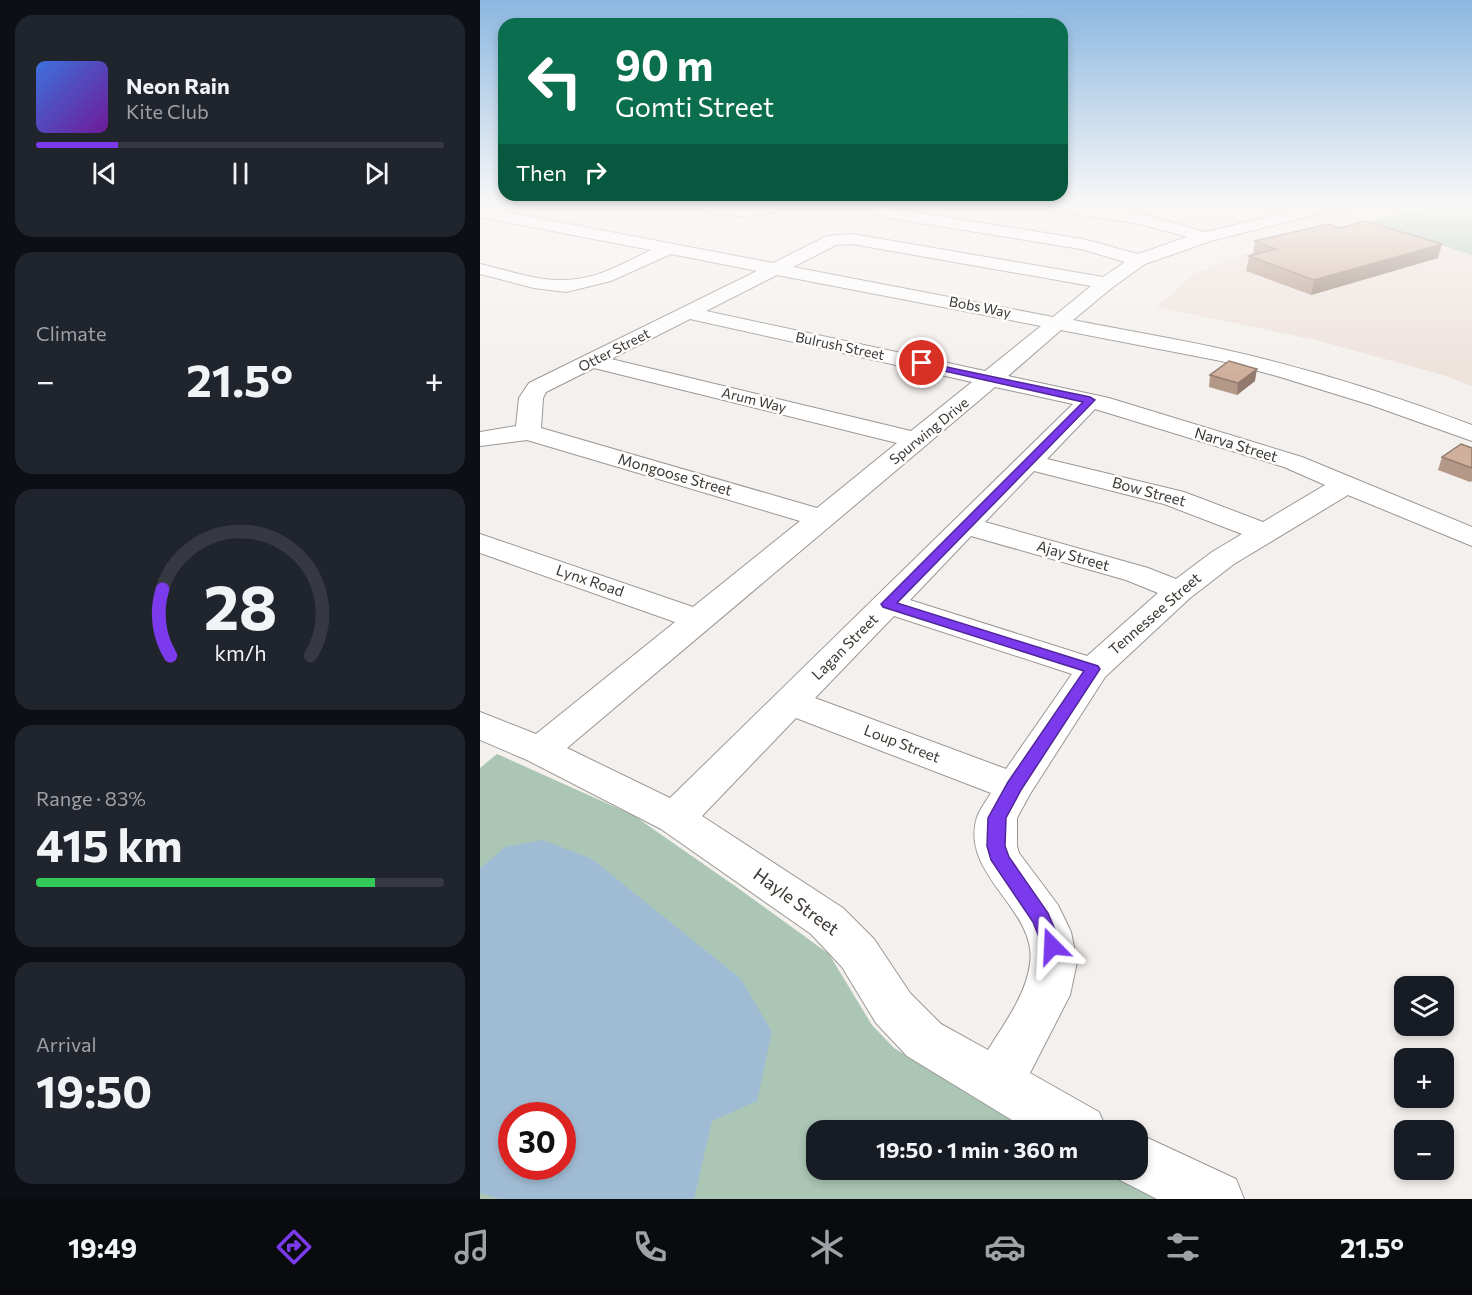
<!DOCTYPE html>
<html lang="en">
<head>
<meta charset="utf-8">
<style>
	body { margin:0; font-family:Commissioner,sans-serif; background:#20242c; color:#f1f3f6; height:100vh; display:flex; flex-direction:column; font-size:22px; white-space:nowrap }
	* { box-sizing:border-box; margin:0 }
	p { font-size:20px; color:#9ea1a6 }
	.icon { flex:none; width:33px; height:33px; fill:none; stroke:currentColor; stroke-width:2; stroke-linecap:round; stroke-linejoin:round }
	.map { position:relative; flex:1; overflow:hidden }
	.drawer { display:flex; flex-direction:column; gap:15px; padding:15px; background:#0d0f14; width:480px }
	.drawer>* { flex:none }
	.top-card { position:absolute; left:18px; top:18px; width:570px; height:183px; border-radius:18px; box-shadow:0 3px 9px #0003; background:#0b6e4f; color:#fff; overflow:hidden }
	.fabs { position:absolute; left:914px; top:976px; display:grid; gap:12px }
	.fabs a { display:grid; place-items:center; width:60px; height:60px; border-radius:12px; background:#171b24; box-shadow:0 3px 9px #0003; font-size:30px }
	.speed { position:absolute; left:18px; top:1102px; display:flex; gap:12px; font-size:30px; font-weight:700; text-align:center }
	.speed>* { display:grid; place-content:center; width:78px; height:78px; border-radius:50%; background:#171b24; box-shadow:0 3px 9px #0003; line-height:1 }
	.speed .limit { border:9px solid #d22; background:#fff; color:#111 }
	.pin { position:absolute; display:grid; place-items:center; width:51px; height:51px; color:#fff; margin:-26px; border:3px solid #fff; border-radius:50%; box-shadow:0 2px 6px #0007 }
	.me { position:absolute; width:66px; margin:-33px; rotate:339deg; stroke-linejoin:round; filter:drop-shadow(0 0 4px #0008) }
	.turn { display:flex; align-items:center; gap:21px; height:126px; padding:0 18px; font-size:27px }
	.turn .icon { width:78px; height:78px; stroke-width:2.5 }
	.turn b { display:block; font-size:42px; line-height:51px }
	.then { display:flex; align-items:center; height:57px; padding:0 18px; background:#0003; gap:12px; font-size:22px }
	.big { font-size:45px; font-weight:700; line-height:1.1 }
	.drawer .card { flex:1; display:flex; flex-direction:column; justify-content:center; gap:9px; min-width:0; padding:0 21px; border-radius:18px; background:#20242c }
	.drawer .dial { align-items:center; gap:0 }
	.dial svg { height:156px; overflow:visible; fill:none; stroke:#363941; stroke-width:7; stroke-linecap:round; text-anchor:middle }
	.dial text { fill:#f1f3f6; stroke:none }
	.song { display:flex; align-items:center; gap:18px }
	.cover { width:72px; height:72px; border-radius:9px; background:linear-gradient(135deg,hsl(220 70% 55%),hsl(280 70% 35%)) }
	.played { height:6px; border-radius:3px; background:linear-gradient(90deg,#7c3aed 20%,#363941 20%) }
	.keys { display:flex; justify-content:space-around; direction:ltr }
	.heat { display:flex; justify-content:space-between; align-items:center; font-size:33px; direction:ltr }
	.charge { height:9px; border-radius:4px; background:linear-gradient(90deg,#34c759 83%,#363941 0) }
	.trip { position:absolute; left:326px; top:1120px; width:342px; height:60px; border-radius:18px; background:#171b24; box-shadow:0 3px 9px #0003; font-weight:700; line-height:60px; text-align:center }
	.menu { display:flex; height:96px; justify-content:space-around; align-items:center; background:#090b0e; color:#9ea1a6 }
	.menu .icon { width:42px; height:42px }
	.menu .active { color:#7c3aed }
	.menu b { font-size:27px; color:#f1f3f6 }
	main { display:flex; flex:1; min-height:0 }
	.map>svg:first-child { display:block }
	.built { fill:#eee2dc }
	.green { fill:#abc6b5; fill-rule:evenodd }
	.water { fill:#a0bcd4; fill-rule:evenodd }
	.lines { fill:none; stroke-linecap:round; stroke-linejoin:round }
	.minor-casing { stroke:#9b9795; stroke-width:2 }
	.minor { fill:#fff; fill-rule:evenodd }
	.wall { fill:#b39787 }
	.shaded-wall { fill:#927b6e }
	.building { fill:#d0b09d; stroke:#927b6e; stroke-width:1.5 }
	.route { fill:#7c3aed; stroke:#51269a; stroke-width:1.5 }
	.labels { text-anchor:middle; stroke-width:5; stroke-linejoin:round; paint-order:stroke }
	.far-street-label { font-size:14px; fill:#393837; stroke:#fffefd }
	.street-label { font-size:15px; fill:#393837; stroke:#fffefd }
	.near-street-label { font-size:18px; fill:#393837; stroke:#fffefd }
</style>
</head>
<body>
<main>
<section class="drawer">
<div class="card">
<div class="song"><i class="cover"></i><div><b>Neon Rain</b><p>Kite Club</p></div></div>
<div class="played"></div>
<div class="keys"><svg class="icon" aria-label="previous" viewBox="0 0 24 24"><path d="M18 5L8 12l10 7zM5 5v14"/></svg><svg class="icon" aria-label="pause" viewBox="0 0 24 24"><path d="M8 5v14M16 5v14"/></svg><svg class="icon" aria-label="next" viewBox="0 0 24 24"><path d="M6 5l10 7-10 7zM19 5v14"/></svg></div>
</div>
<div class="card"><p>Climate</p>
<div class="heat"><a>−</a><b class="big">21.5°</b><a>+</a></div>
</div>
<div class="card dial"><svg viewBox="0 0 100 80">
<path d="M14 69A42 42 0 1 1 86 69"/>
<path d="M14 69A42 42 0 0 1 10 35" stroke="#7c3aed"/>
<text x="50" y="56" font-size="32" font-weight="700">28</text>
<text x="50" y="72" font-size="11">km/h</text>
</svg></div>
<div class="card"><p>Range · 83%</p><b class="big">415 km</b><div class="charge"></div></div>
<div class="card"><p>Arrival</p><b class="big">19:50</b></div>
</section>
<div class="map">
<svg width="992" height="1199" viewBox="0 0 992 1199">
	<rect width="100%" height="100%" fill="#f4f0ed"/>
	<polygon class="built" points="855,212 992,255 990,256 992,257 992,386 963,375 836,340 677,307 713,274 761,255 873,225 843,215"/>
	<g class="green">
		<polygon points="956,205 992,205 992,255 888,222"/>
		<path d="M17 754 153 815 255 886 349 954 392 1025 414 1048 549 1131H336V1170H623L678 1199H0V768ZM32 1116H82V1167H32Z"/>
	</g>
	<path class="water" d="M63 840 112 859 261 979 292 1032 277 1101 232 1121 214 1199H20L0 1193V869L25 847ZM32 1116H82V1167H32Z"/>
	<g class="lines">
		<g class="minor-casing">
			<g id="minor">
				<path d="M214 205 270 207 307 205C294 220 227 219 214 205Z"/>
				<path d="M399 205H419L415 209 603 239 658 254 707 237 660 224 569 210 561 205H600L662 214 725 232 838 205H865L862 208 731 241 665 264 633 287 593 320C643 330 693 338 742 349 827 368 911 394 992 425V441L891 405 797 376 741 361 581 330 528 376 629 398 822 457 992 527V546L868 495 754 564 710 598 625 677 550 794 537 818V846L539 853 578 905 591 932 597 962 590 995 550 1073 619 1112 627 1131H550L427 1056 396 1023 362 967 331 934 181 829 47 760 0 740V712L56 734 195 622 0 553V534L213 607 320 521 47 440 0 446V432L36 426 39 398 49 383 277 271 191 254 131 281 86 292 54 288 0 274V264C31 271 64 284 97 279 122 276 148 261 171 250L0 217V207L293 263 347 236 372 234 623 277 645 262 601 249 409 218 396 213 394 210ZM372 244 611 286 573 317 313 267 356 245ZM297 275 561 326 505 371 226 311ZM210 319 492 382 431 431 131 359ZM114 368 417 443 337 508 61 428 63 398 66 392ZM515 387 593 404 190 798 87 748ZM615 409 804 467 845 485 783 522 704 492 567 459ZM554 471 684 504 762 534 732 552 696 579 668 568 505 522ZM491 536 646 580 678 593 607 656 430 600ZM414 616 592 674 526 769 335 698ZM316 718 511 793C506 801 500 809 497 817 479 875 558 909 550 964 546 995 524 1024 508 1050L461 1024 430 993 394 939 363 908 222 816Z"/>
				<polygon points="657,1133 756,1179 764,1199 677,1199 638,1179 634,1170 657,1170"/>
			</g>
		</g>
		<use href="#minor" class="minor"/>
	</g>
	<g class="wall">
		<polygon points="860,228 958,258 831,295 766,271 769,256 773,255 775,241"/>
		<polygon points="730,375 775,381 757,395 729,387"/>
		<polygon points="992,448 992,481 990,482 958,470 962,457"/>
	</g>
	<g class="shaded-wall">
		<polygon points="962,244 958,258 831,295 834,280"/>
		<polygon points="777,369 775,381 757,395 758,383"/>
	</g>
	<g class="building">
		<polygon points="886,221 962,244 834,280 769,256 796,249 775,241 848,224 860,228"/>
		<polygon points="749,361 777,369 758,383 730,375"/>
		<polygon points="981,444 992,448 992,468 962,457"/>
	</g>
	<linearGradient id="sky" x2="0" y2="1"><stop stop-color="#8bb7e0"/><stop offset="0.55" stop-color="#faf8f7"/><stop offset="1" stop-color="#faf8f7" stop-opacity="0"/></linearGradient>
	<rect width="992" height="373" fill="url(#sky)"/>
	<polygon class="route" points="438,361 610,397 615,400 417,603 618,666 620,669 541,790 526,818 525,846 529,857 568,913 582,946 579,952 572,954 565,952 553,922 511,860 507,846 508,818 528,782 604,671 403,607 401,604 603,402 442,366 437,363"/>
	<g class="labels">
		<g class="far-street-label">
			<text transform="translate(500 307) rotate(11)" y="5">Bobs Way</text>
			<text transform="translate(360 346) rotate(12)" y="5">Bulrush Street</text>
			<text transform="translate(134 350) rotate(-27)" y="5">Otter Street</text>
			<text transform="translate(274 400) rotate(14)" y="5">Arum Way</text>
			<text transform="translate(449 431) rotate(-39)" y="5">Spurwing Drive</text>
		</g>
		<g class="street-label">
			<text transform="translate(756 445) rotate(17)" y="5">Narva Street</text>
			<text transform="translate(195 475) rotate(16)" y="5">Mongoose Street</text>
			<text transform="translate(669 492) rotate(15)" y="5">Bow Street</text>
			<text transform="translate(593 556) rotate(16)" y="5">Ajay Street</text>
			<text transform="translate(110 581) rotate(19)" y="5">Lynx Road</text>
			<text transform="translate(675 614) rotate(-41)" y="5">Tennessee Street</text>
			<text transform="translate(365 647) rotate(-45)" y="5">Lagan Street</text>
			<text transform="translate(422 744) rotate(21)" y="5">Loup Street</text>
		</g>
		<g class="near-street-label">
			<text transform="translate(316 902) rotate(36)" y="6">Hayle Street</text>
		</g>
	</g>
</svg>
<div class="fabs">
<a><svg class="icon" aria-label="layers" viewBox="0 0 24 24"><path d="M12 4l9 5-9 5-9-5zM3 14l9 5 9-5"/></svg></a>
<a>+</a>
<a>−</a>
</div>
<div class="speed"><div class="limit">30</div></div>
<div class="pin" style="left:442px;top:363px;background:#d93025"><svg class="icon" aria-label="arrive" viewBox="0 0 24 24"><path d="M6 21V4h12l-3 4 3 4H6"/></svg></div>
<svg class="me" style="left:572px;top:946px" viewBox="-20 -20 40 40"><path d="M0-17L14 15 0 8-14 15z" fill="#7c3aed" stroke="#fff" stroke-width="4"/></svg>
<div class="trip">19:50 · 1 min · 360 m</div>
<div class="top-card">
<div class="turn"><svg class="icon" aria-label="left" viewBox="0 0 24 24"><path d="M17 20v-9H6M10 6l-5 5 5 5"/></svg><div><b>90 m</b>Gomti Street</div></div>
<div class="then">Then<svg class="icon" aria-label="right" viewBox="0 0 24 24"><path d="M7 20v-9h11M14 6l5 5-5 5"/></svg></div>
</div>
</div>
</main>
<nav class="menu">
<b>19:49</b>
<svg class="icon active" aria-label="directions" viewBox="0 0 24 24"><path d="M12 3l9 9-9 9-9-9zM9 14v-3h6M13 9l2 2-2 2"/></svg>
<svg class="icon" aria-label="music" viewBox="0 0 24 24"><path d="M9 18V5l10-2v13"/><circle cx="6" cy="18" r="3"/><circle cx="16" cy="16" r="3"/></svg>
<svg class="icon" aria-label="phone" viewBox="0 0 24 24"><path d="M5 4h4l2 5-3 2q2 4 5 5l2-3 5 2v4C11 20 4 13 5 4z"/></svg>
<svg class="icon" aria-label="climate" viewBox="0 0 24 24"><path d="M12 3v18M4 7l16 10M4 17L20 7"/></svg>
<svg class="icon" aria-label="car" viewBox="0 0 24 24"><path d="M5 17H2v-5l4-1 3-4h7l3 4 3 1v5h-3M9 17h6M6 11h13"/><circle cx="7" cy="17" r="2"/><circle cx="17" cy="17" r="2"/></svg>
<svg class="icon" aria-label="filters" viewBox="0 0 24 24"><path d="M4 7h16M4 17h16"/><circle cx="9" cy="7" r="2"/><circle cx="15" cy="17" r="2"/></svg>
<b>21.5°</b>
</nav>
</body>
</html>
